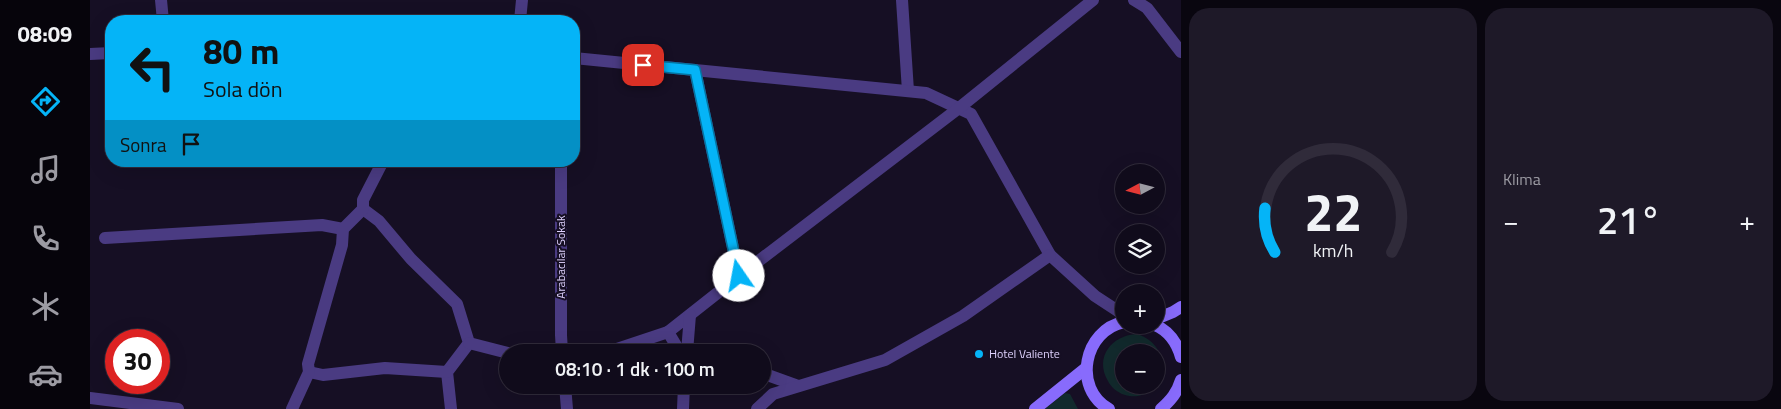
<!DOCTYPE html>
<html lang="tr">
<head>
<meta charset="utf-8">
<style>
	body { margin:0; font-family:"Titillium Web",sans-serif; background:#1e1928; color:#f1f3f6; height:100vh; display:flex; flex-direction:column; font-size:19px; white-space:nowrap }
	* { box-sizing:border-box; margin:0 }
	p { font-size:16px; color:#9c9ba3 }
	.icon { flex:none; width:28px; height:28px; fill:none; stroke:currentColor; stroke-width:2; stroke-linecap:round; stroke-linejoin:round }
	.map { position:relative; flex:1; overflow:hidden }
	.side { display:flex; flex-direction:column; gap:8px; padding:8px; background:#09060f; width:600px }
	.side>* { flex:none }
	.top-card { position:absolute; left:15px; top:15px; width:475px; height:152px; border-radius:20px; box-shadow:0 5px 20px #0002,0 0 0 1px #302b3a; background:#05b4f7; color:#111; overflow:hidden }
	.needle { width:32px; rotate:263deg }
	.tools { position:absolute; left:1025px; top:164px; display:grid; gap:10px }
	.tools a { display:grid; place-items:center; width:50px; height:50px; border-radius:50%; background:#100b1b; box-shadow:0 5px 20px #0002,0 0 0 1px #302b3a; font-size:25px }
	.speed { position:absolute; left:15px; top:329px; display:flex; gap:10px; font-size:25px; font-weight:700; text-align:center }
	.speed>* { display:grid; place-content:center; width:65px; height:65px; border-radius:50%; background:#100b1b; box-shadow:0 5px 20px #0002,0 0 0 1px #302b3a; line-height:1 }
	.speed .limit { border:8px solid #d22; background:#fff; color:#111 }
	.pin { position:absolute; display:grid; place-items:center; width:42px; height:42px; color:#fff; margin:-21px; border-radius:10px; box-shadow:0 2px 8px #0006 }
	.me { position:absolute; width:55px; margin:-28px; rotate:348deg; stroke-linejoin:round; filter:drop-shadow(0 0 4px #0008) }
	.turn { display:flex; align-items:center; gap:18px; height:105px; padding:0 15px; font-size:22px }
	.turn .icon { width:65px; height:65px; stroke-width:2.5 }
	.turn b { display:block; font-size:35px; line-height:42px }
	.then { display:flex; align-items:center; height:48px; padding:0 15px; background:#0003; gap:10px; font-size:19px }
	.big { font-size:38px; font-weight:600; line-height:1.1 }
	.side .card { flex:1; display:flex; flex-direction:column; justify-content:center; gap:8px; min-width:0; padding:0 18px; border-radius:20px; background:#1e1928 }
	.side .dial { align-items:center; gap:0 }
	.dial svg { height:130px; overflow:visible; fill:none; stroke:#302b3a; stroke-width:7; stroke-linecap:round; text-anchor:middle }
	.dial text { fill:#f1f3f6; stroke:none }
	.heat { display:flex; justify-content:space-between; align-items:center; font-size:28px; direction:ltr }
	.side .tiles { flex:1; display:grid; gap:8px; grid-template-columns:repeat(2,1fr) }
	.trip { position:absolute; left:409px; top:344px; width:272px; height:50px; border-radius:25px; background:#100b1b; box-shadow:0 5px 20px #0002,0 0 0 1px #302b3a; font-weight:600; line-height:50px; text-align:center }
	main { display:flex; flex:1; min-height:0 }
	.dock { display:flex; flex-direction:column; width:90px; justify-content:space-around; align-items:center; background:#06040b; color:#9c9ba3 }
	.dock .icon { width:35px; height:35px }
	.dock .current { color:#05b4f7 }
	.dock b { font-size:22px; color:#f1f3f6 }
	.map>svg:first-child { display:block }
	.green { fill:#122a2d; fill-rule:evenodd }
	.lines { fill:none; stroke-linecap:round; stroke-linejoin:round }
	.street { stroke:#4a3b82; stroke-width:12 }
	.secondary { stroke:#886bfc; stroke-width:12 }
	.route-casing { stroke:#0375a1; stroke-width:12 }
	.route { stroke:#05b4f7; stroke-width:9 }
	.poi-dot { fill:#05b4f7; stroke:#160f24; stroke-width:2 }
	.labels { text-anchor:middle; stroke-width:4; stroke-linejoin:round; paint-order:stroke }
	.street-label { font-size:12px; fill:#dfd2fe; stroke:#160f24 }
	.poi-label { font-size:12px; fill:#dfd2fe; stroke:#160f24; text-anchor:start }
</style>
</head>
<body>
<main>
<nav class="dock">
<b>08:09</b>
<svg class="icon current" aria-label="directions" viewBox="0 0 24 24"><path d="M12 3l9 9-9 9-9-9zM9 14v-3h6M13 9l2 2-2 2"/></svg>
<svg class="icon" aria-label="music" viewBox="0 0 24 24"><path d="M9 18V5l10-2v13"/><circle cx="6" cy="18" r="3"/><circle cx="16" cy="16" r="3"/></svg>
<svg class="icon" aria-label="phone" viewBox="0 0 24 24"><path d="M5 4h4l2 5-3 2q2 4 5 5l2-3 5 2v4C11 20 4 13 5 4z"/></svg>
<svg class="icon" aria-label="climate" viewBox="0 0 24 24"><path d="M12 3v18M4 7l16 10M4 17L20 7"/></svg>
<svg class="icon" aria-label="car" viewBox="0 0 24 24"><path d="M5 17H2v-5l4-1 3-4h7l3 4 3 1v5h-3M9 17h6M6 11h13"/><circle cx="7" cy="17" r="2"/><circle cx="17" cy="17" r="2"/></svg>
</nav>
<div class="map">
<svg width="1091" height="409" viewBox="0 0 1091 409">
	<rect width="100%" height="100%" fill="#160f24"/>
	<g class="green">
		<path d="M1047 334C1091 348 1071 409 1032 394 1026 391 1021 387 1018 381 1004 357 1022 335 1047 334ZM1034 352H1066V385H1034Z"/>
		<polygon points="975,393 980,394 988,409 955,409"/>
	</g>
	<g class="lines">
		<g class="street">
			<polyline points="71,0 73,21"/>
			<polyline points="812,0 818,91"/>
			<polyline points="1044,0 1057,8 1091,52"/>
			<polyline points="430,21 432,0"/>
			<polyline points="0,54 21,53"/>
			<polyline points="484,58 836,93 881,114 960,255 1005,296 1034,315"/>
			<polyline points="605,70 649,276"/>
			<polyline points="471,161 471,335 472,352"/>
			<polyline points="273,209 289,221 321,259 367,304 379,343 357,372 361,409"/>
			<polyline points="15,238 232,225 253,229"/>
			<polyline points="578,332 649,276 869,108 1003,0"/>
			<polyline points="379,343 418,353"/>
			<polyline points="518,352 578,332 590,352"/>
			<polyline points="597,352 600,315"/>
			<polyline points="219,372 233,375 295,368 357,372"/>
			<polyline points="672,373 708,386"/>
			<polyline points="475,385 477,409"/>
			<polyline points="0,398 88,409"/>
			<polyline points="202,409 219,372 218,364 252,245 253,229 273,209 273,200 293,161"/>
			<polyline points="593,409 594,385"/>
			<polyline points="667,409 683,394 795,360 873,316 960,255"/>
		</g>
		<g class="secondary">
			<polyline points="1066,319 1083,312 1091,307"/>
			<path d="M1065 325C1079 331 1087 343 1091 357"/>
			<polyline points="945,409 996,368"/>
			<path d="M1019 409C982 388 994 330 1034 322"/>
			<path d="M1071 409C1081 400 1087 393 1091 380"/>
		</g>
	</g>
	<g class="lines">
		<g class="route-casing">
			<polyline id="route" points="553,65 605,70 649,276"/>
		</g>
		<use href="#route" class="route"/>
	</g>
	<circle class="poi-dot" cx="889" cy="354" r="5"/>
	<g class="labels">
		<g class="street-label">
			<text transform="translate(471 257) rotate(-90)" y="4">Arabacılar Sokak</text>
		</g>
		<g class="poi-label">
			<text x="899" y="358">Hotel Valiente</text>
		</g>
	</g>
</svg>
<div class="tools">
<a><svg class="needle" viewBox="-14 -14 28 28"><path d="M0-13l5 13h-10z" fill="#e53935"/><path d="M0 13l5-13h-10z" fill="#9c9ba3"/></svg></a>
<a><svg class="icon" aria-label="layers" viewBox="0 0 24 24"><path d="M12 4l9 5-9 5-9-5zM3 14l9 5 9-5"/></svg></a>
<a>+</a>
<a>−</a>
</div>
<div class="speed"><div class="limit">30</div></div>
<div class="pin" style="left:553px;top:65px;background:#d93025"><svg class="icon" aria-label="arrive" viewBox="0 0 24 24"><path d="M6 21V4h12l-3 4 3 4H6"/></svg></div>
<svg class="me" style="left:649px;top:276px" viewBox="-20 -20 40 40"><circle r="19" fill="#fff"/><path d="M0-13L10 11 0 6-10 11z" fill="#05b4f7"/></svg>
<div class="trip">08:10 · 1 dk · 100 m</div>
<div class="top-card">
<div class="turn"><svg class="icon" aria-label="left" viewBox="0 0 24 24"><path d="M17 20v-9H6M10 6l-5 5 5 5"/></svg><div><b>80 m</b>Sola dön</div></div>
<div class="then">Sonra<svg class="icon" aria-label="arrive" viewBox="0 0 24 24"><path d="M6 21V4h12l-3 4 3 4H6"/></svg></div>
</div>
</div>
<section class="side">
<div class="tiles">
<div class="card dial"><svg viewBox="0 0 100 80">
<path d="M14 69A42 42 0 1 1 86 69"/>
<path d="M14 69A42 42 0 0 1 8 42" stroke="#05b4f7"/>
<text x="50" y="56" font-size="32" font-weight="700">22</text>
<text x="50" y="72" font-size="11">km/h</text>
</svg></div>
<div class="card"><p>Klima</p>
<div class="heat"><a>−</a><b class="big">21°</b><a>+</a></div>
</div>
</div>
</section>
</main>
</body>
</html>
